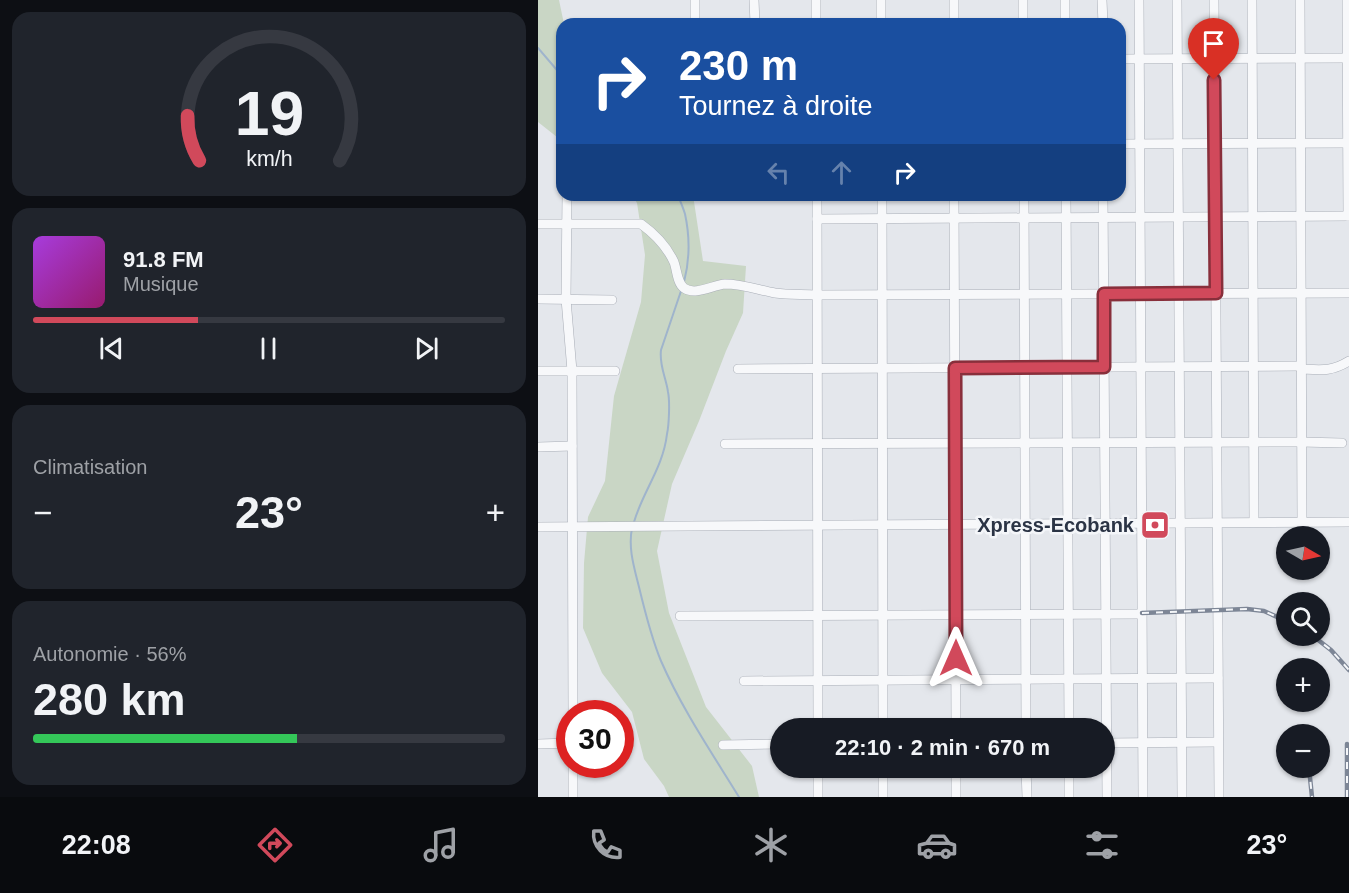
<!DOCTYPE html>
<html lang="fr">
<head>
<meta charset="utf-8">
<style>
	body { margin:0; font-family:Arial,sans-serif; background:#20242c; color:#f1f3f6; height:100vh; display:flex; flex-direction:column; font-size:22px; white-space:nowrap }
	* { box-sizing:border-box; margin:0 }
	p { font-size:20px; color:#9ea1a6 }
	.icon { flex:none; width:33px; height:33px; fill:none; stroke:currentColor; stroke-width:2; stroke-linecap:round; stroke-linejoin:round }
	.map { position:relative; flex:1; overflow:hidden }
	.drawer { display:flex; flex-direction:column; gap:12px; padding:12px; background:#0d0f14; width:538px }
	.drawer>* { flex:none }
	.banner { position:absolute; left:18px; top:18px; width:570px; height:183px; border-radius:18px; box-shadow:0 2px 4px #0004; background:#1a4fa0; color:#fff; overflow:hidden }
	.needle { width:39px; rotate:99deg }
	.tools { position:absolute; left:738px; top:526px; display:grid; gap:12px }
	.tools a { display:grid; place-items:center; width:54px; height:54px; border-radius:50%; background:#171b24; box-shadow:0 2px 4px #0004; font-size:30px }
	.speed { position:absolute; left:18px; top:700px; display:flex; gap:12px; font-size:30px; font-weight:700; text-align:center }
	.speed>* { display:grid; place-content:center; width:78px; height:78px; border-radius:50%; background:#171b24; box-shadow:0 2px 4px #0004; line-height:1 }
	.speed .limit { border:9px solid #d22; background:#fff; color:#111 }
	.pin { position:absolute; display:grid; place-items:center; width:51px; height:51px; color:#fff; margin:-62px -26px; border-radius:50% 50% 50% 0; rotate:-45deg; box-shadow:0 0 6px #0007 }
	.pin .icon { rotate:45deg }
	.me { position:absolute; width:66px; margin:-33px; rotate:0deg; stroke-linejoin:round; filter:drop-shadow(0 0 4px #0008) }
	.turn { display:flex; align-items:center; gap:21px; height:126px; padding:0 24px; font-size:27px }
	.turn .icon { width:78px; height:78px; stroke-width:2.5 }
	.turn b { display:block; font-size:42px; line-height:51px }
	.lanes { display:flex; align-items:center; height:57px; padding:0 24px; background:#0003; justify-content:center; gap:30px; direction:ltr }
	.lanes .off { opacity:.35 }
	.big { font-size:45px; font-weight:700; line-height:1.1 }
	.drawer .tile { flex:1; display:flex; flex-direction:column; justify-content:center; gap:9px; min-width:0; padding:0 21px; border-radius:18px; background:#20242c }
	.drawer .dial { align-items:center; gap:0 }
	.dial svg { height:156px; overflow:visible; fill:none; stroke:#363941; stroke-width:7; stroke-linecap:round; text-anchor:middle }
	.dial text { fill:#f1f3f6; stroke:none }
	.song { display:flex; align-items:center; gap:18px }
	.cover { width:72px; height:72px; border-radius:9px; background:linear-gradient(135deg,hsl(280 70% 55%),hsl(320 70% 35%)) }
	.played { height:6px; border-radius:3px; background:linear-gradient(90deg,#d1495b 35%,#363941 35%) }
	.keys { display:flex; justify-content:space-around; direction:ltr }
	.heat { display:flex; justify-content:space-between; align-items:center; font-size:33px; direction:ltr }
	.charge { height:9px; border-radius:4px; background:linear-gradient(90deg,#34c759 56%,#363941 0) }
	.trip { position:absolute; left:232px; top:718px; width:345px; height:60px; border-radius:30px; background:#171b24; box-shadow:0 2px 4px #0004; font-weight:700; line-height:60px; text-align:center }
	.dock { display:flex; height:96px; justify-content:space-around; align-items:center; background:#090b0e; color:#9ea1a6 }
	.dock .icon { width:42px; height:42px }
	.dock .active { color:#d1495b }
	.dock b { font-size:27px; color:#f1f3f6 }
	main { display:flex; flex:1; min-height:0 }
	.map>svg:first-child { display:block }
	.green { fill:#c9d6c5 }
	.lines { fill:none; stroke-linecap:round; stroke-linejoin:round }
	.stream { stroke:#9fb4cc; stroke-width:2 }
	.minor-casing { stroke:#a9aeb7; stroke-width:10 }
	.minor { stroke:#f7f8fa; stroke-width:9 }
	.rail-casing { stroke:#7d8696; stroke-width:4.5 }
	.rail { stroke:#f4f6f9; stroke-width:2; stroke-dasharray:7; stroke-linecap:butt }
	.route-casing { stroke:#882f3b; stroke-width:15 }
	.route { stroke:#d1495b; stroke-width:10 }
	.labels { text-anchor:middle; stroke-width:5; stroke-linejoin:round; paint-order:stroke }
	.poi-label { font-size:20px; font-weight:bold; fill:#2b3445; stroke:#f4f6f9; text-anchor:end }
</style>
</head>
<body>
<main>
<section class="drawer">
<div class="tile dial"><svg viewBox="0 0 100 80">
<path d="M14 69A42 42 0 1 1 86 69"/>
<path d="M14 69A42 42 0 0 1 8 46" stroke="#d1495b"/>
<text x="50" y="56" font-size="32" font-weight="700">19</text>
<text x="50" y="72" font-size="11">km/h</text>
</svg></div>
<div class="tile">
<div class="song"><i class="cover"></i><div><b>91.8 FM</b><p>Musique</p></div></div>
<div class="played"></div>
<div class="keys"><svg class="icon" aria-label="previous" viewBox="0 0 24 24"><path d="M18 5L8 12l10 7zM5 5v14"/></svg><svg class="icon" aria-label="pause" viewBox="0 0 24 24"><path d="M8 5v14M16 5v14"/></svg><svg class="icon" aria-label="next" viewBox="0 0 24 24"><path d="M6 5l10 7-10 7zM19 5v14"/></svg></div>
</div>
<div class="tile"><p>Climatisation</p>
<div class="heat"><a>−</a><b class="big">23°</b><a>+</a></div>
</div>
<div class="tile"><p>Autonomie · 56%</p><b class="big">280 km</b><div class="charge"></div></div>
</section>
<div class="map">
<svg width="811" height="797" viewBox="0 0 811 797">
	<rect width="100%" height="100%" fill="#e4e7ec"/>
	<g class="green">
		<polygon points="0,0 21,0 26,24 24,24 24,141 0,122"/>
		<polygon points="94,195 155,195 165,261 208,266 205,313 188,351 161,421 134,484 119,551 131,613 168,707 214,766 221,797 131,797 126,786 106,759 94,712 64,673 45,628 46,563 50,517 67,481 76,396 103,302 107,255 99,203"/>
	</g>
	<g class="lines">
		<g class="stream">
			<polyline points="0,48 24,76"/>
			<path d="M140 195C142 201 145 207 147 214 152 237 152 259 146 282"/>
			<path d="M96 522C105 491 125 468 129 434 131 425 132 401 130 392 128 377 121 366 123 350L143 291"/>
			<path d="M94 528C90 548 96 567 101 587 107 612 113 637 123 661 144 709 174 753 201 797"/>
		</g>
		<g class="minor-casing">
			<g id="minor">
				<polyline points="157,0 157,24"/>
				<polyline points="216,0 217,24"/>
				<polyline points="278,0 278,24"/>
				<polyline points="343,0 343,24"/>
				<polyline points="416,0 416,24"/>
				<polyline points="485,0 485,24"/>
				<polyline points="527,0 527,24"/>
				<polyline points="564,0 565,24"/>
				<polyline points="601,0 605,797"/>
				<polyline points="639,0 644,797"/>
				<polyline points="676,0 681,797"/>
				<polyline points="714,0 716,522"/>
				<polyline points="762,0 764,522"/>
				<polyline points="809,0 810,216"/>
				<polyline points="582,59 811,58"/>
				<polyline points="582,144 811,143"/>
				<polyline points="29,195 28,299 34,371 35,714"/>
				<polyline points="279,195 280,729"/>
				<polyline points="344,195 345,729"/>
				<polyline points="416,195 418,729"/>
				<polyline points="486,195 488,729"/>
				<polyline points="528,195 531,729"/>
				<polyline points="565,195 569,797"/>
				<polyline points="279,219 811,216"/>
				<path d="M0 224H103C117 234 129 247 136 262 139 270 139 283 146 288 157 296 175 285 187 284 204 284 221 290 237 293 251 295 265 294 279 295L811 293"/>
				<polyline points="0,299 74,300"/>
				<polyline points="200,369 763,366"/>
				<path d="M763 369C783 370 793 372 811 361"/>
				<polyline points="0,371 77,371"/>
				<polyline points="187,444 763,442 804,443"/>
				<polyline points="0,447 34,446"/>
				<polyline points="0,527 811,522"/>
				<polyline points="142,616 604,614"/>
				<polyline points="206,681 680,678"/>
				<polyline points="567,743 680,742"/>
				<polyline points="0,744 32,743"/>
				<polyline points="185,745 243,744"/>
				<polyline points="35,765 35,797"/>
				<polyline points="280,768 280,797"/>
				<polyline points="345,768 345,797"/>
				<polyline points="418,768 418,797"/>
				<polyline points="488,768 489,797"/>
				<polyline points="531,768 531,797"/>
			</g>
		</g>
		<use href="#minor" class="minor"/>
		<g class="rail-casing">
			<g id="rail">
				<polyline points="604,613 709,609 726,611 748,621"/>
				<polyline points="775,636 793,650 811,670"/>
				<polyline points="771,768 774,797"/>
				<polyline points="809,797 809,744"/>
			</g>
		</g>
		<use href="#rail" class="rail"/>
	</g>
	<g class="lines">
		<g class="route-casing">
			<polyline id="route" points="418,658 417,368 566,367 566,294 678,293 676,80"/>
		</g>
		<use href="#route" class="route"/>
	</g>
	<defs>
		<g id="bank-square" transform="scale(1.5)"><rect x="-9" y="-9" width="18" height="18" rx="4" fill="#d1495b" stroke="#f4f6f9"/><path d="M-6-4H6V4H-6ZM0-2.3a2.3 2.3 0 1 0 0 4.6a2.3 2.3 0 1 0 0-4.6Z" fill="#fff"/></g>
	</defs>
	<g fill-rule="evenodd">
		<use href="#bank-square" x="617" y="525"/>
	</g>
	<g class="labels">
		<g class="poi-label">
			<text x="596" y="532">Xpress-Ecobank</text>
		</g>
	</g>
</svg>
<div class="tools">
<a><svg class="needle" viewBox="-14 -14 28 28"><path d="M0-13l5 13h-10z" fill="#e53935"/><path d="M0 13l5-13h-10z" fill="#9ea1a6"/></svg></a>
<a><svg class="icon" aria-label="search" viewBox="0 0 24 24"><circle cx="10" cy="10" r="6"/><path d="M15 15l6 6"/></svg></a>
<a>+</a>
<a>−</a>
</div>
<div class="speed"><div class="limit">30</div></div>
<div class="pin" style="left:676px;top:80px;background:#d93025"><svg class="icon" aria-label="arrive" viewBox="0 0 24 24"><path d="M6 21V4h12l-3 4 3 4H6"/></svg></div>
<svg class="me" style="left:418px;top:658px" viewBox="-20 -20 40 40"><path d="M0-17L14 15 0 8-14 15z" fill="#d1495b" stroke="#fff" stroke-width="4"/></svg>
<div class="trip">22:10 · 2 min · 670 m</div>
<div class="banner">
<div class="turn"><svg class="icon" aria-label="right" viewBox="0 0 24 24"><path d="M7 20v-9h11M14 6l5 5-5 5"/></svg><div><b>230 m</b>Tournez à droite</div></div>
<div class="lanes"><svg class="icon off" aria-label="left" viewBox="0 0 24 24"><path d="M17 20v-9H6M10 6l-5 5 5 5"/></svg><svg class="icon off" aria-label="ahead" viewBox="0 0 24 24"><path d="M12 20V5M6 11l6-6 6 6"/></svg><svg class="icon" aria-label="right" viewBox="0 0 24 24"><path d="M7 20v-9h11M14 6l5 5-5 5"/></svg></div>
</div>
</div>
</main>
<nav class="dock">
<b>22:08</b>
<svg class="icon active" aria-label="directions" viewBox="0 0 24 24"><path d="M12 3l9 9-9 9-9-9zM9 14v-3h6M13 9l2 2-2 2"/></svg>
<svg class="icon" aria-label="music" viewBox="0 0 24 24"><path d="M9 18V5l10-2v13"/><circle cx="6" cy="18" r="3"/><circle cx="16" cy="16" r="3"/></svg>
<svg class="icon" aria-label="phone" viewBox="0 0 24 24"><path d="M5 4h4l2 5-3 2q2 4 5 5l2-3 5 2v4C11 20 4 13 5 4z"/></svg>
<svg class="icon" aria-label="climate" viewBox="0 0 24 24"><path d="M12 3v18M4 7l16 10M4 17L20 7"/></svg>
<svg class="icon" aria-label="car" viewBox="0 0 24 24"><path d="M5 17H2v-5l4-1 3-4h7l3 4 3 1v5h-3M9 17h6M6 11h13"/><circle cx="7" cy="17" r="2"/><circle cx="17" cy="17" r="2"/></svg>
<svg class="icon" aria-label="filters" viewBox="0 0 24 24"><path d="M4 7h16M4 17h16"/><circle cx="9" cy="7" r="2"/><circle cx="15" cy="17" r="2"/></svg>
<b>23°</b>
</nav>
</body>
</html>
